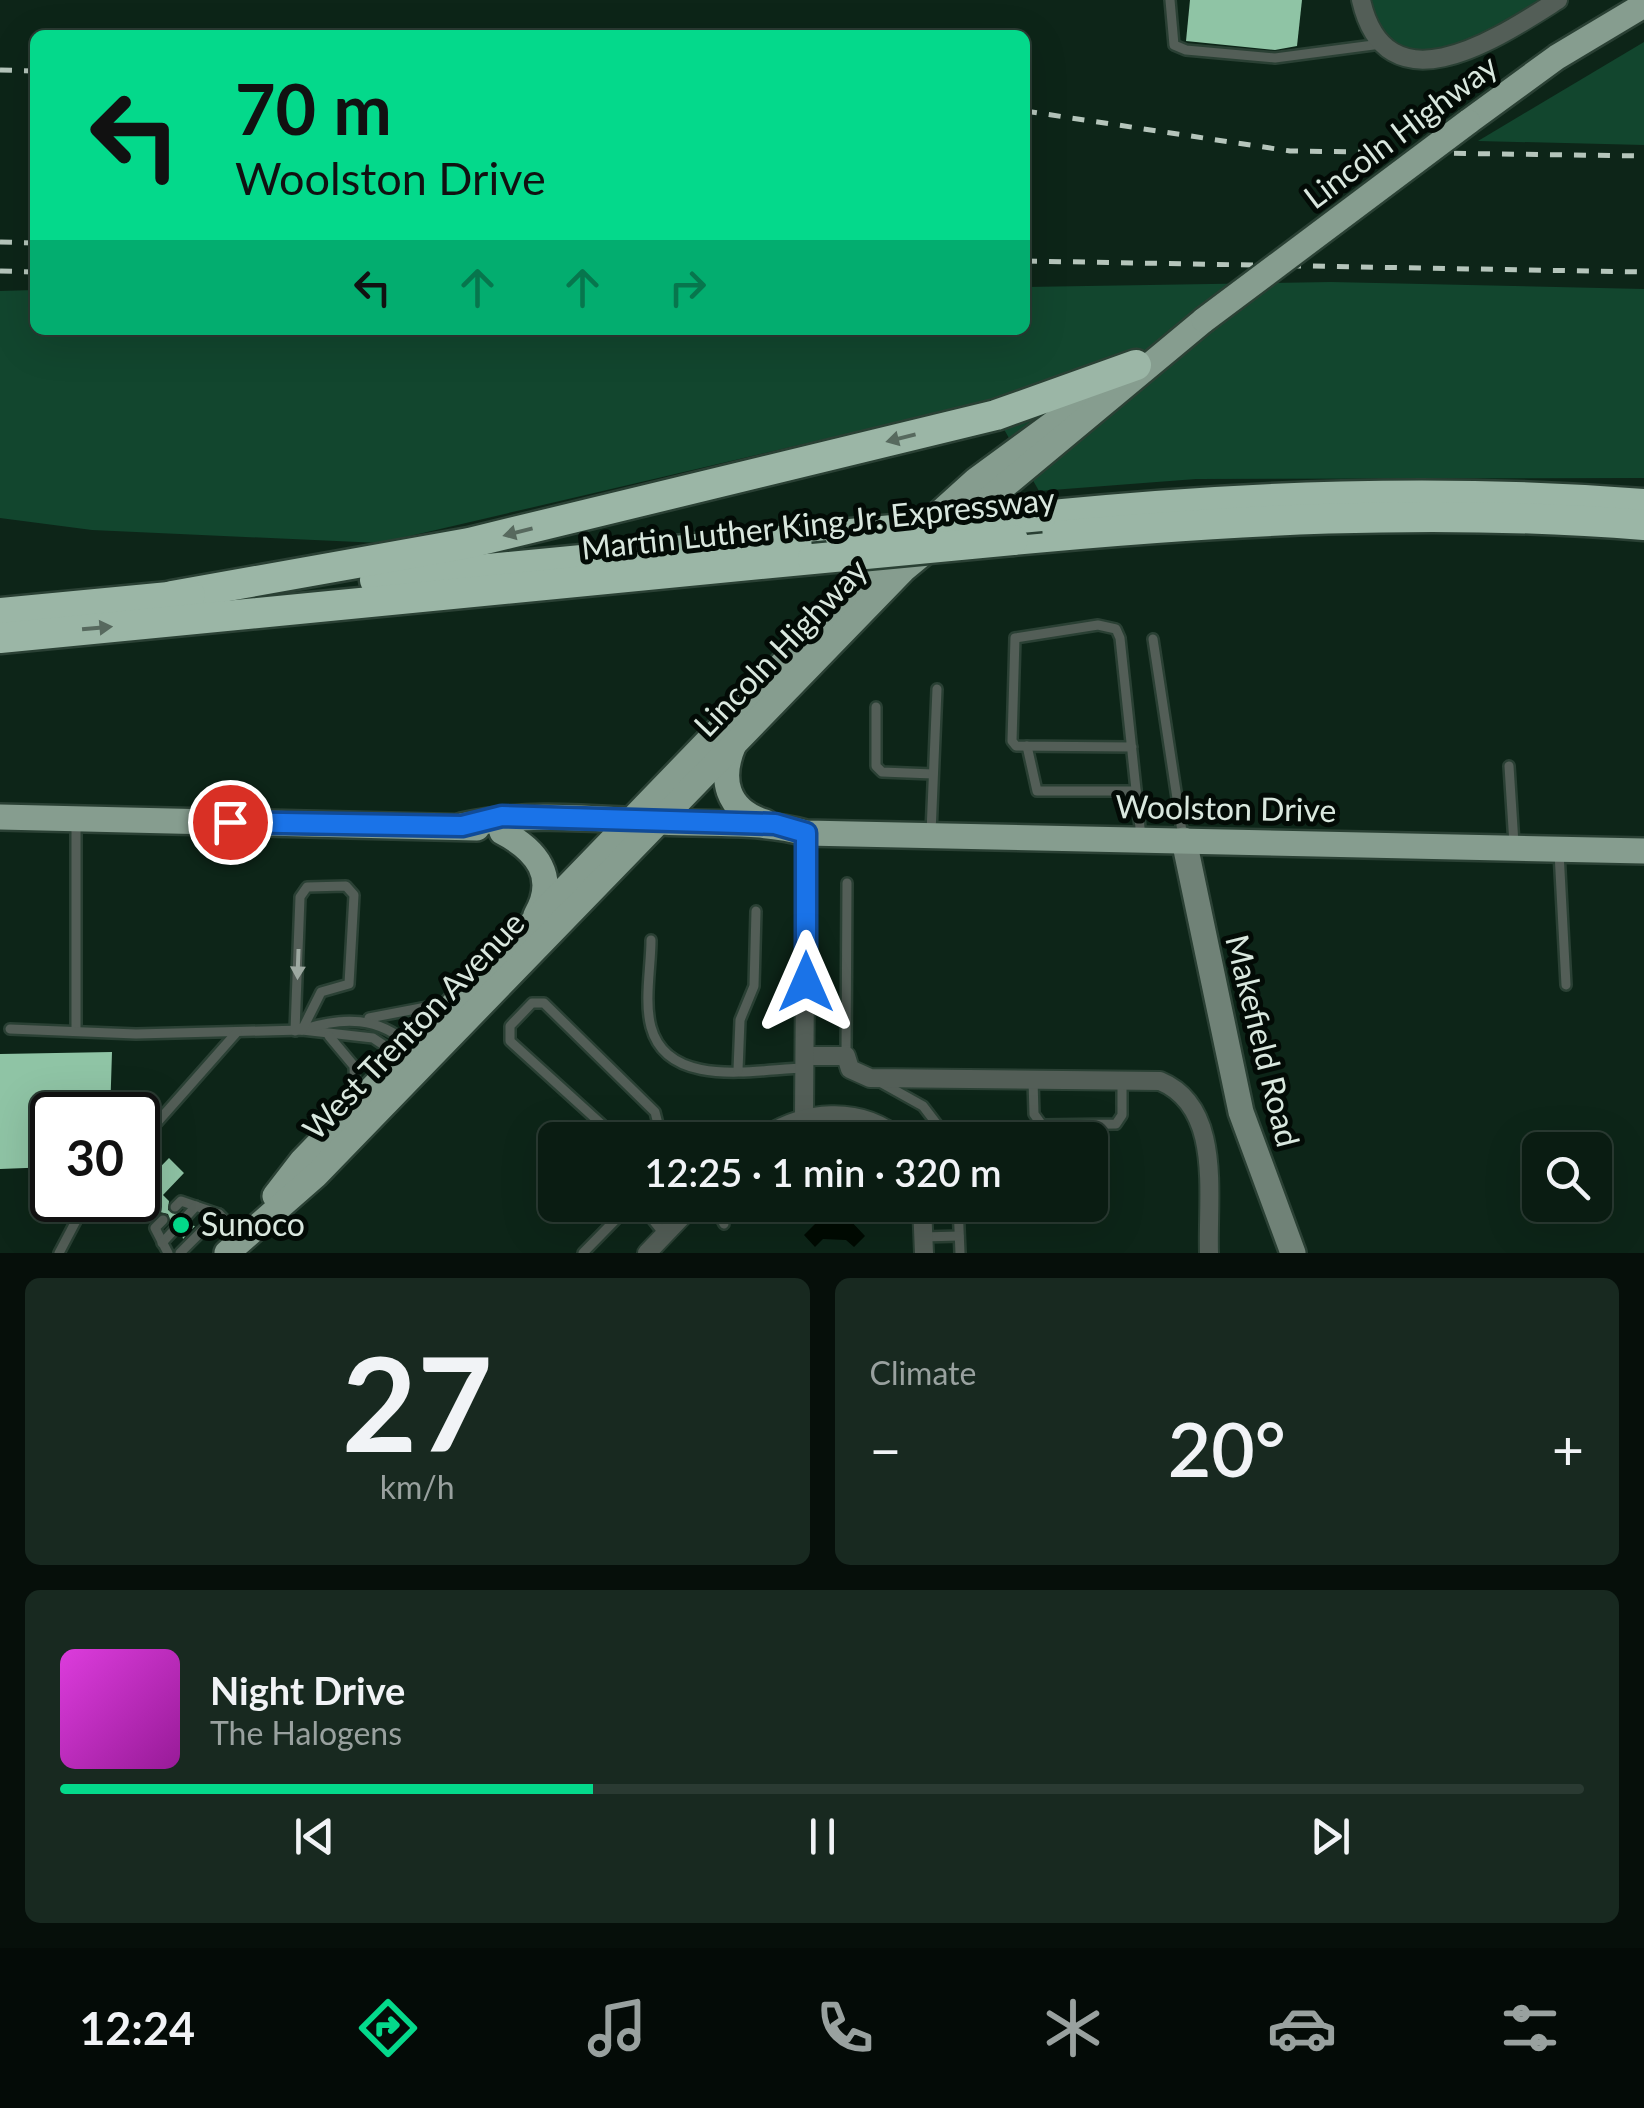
<!DOCTYPE html>
<html lang="en">
<head>
<meta charset="utf-8">
<style>
	body { margin:0; font-family:Lato,sans-serif; background:#182920; color:#f1f3f6; height:100vh; display:flex; flex-direction:column; font-size:38px; white-space:nowrap }
	* { box-sizing:border-box; margin:0 }
	p { font-size:32px; color:#99a19f }
	.icon { flex:none; width:55px; height:55px; fill:none; stroke:currentColor; stroke-width:2; stroke-linecap:round; stroke-linejoin:round }
	.map { position:relative; height:1253px; overflow:hidden }
	.details { display:flex; flex-direction:column; gap:25px; padding:25px; background:#060f0a; flex:1 }
	.details>* { flex:none }
	.guide { position:absolute; left:30px; top:30px; width:1000px; height:305px; border-radius:15px; box-shadow:0 10px 40px #0002,0 0 0 2px #2a3a32; background:#04d98b; color:#111; overflow:hidden }
	.fabs { position:absolute; left:1522px; top:1132px; display:grid; gap:20px }
	.fabs a { display:grid; place-items:center; width:90px; height:90px; border-radius:15px; background:#0a1c12; box-shadow:0 10px 40px #0002,0 0 0 2px #2a3a32; font-size:50px }
	.speed { position:absolute; left:30px; top:1092px; display:flex; gap:20px; font-size:50px; font-weight:700; text-align:center }
	.speed>* { display:grid; place-content:center; width:130px; height:130px; border-radius:50%; background:#0a1c12; box-shadow:0 10px 40px #0002,0 0 0 2px #2a3a32; line-height:1 }
	.speed .limit { border:5px solid #111; border-radius:15px; background:#fff; color:#111 }
	.pin { position:absolute; display:grid; place-items:center; width:85px; height:85px; color:#fff; margin:-42px; border:5px solid #fff; border-radius:50%; box-shadow:0 2px 10px #0007 }
	.me { position:absolute; width:110px; margin:-55px; rotate:0deg; stroke-linejoin:round; filter:drop-shadow(0 0 8px #0008) }
	.turn { display:flex; align-items:center; gap:35px; height:210px; padding:0 40px; font-size:45px }
	.turn .icon { width:130px; height:130px; stroke-width:2.5 }
	.turn b { display:block; font-size:70px; line-height:85px }
	.lanes { display:flex; align-items:center; height:95px; padding:0 40px; background:#0003; justify-content:center; gap:50px; direction:ltr }
	.lanes .off { opacity:.35 }
	.big { font-size:75px; font-weight:600; line-height:1.1 }
	.details .widget { flex:1; display:flex; flex-direction:column; justify-content:center; gap:15px; min-width:0; padding:0 35px; border-radius:15px; background:#182920 }
	.details .dial { align-items:center; gap:0 }
	.dial b { font-size:130px; line-height:1 }
	.song { display:flex; align-items:center; gap:30px }
	.cover { width:120px; height:120px; border-radius:15px; background:linear-gradient(135deg,hsl(300 70% 55%),hsl(300 70% 35%)) }
	.played { height:10px; border-radius:5px; background:linear-gradient(90deg,#04d98b 35%,#2a3a32 35%) }
	.keys { display:flex; justify-content:space-around; direction:ltr }
	.heat { display:flex; justify-content:space-between; align-items:center; font-size:55px; direction:ltr }
	.details .tiles { flex:1; display:grid; gap:25px; grid-template-columns:1fr 1fr }
	.widget:last-child { grid-column:span 2 }
	.trip { position:absolute; left:538px; top:1122px; width:570px; height:100px; border-radius:15px; background:#0a1c12; box-shadow:0 10px 40px #0002,0 0 0 2px #2a3a32; font-weight:600; line-height:100px; text-align:center }
	.tabs { display:flex; height:160px; justify-content:space-around; align-items:center; background:#040b07; color:#99a19f }
	.tabs .icon { width:70px; height:70px }
	.tabs .current { color:#04d98b }
	.tabs b { font-size:45px; color:#f1f3f6 }
	.map>svg:first-child { display:block }
	.green { fill:#12462e }
	.water { fill:#000a02 }
	.building { fill:#8fc4a5 }
	.lines { fill:none; stroke-linecap:round; stroke-linejoin:round }
	.lane-casing { stroke:#2a4034; stroke-width:14 }
	.street-casing { stroke:#2a4034; stroke-width:22 }
	.secondary-casing { stroke:#2a4034; stroke-width:30 }
	.primary-casing { stroke:#2a4034; stroke-width:30 }
	.highway-casing { stroke:#2a4034; stroke-width:35 }
	.lane { stroke:#535e57; stroke-width:9 }
	.street { stroke:#535e57; stroke-width:18 }
	.secondary { stroke:#708277; stroke-width:25 }
	.primary { stroke:#869d8f; stroke-width:25 }
	.highway { stroke:#9bb6a6; stroke-width:30 }
	.rail { stroke:#b5c5bb; stroke-width:5; stroke-dasharray:12 12; stroke-linecap:butt }
	.primary-bridge-casing { stroke:#2a4034; stroke-width:30; stroke-linecap:butt }
	.highway-bridge-casing { stroke:#2a4034; stroke-width:35; stroke-linecap:butt }
	.primary-bridge { stroke:#869d8f; stroke-width:25 }
	.highway-bridge { stroke:#9bb6a6; stroke-width:30 }
	.oneway { fill:#57695e }
	.oneway2 { fill:#9da9a1 }
	.route-casing { stroke:#114b97; stroke-width:25 }
	.route { stroke:#1a73e8; stroke-width:18 }
	.poi-dot { fill:#04d98b; stroke:#030b06; stroke-width:4 }
	.labels { text-anchor:middle; stroke-width:10; stroke-linejoin:round; paint-order:stroke }
	.street-label { font-size:32px; fill:#d9e7de; stroke:#030b06 }
	.poi-label { font-size:32px; fill:#d9e7de; stroke:#030b06; text-anchor:start }
</style>
</head>
<body>
<div class="map">
<svg width="1644" height="1253" viewBox="0 0 1644 1253">
	<rect width="100%" height="100%" fill="#0d2518"/>
	<g class="green">
		<path d="M1368 0H1541C1491 39 1390 96 1368 0Z"/>
		<polygon points="1644,42 1644,145 1478,141"/>
		<polygon points="1331,282 1644,289 1644,478 1196,479 1039,491 988,401 380,543 92,530 0,518 0,291 35,290 35,330 1025,330 1025,287"/>
	</g>
	<polygon class="water" points="823,1205 848,1205 847,1217 865,1236 854,1247 846,1240 823,1239 815,1247 804,1235 823,1216"/>
	<g class="building">
		<polygon points="1190,0 1302,0 1297,46 1275,50 1186,41"/>
		<polygon points="112,1052 110,1115 52,1115 52,1167 0,1169 0,1054"/>
		<polygon points="169,1158 184,1173 163,1195 169,1201 168,1210 178,1214 181,1224 195,1226 183,1239 180,1225 171,1223 168,1214 160,1212 138,1190"/>
	</g>
	<g class="lines">
		<g class="lane-casing">
			<g id="lane">
				<polyline points="1170,0 1174,45 1186,50 1275,58 1381,44"/>
				<polyline points="1153,639 1183,838"/>
				<polyline points="876,707 876,766 882,772 933,774"/>
				<polyline points="1027,746 1037,791 1136,791"/>
				<path d="M1132 747 1016 746 1012 741 1015 638 1098 625 1116 629 1120 638C1127 704 1134 770 1141 837"/>
				<polyline points="1509,766 1514,844"/>
				<polyline points="76,822 76,1029"/>
				<polyline points="931,833 937,689"/>
				<polyline points="1559,852 1566,985"/>
				<path d="M651 940C651 966 644 1001 651 1027 668 1090 757 1069 805 1068"/>
				<polyline points="369,1018 442,1004"/>
				<polyline points="10,1029 136,1034 302,1030 373,1038 400,1056"/>
				<path d="M304 1029C343 1017 379 1016 410 1046"/>
				<polyline points="295,1031 300,897 307,887 346,886 354,895 349,984 321,992 302,1030"/>
				<polyline points="329,1036 354,1066 355,1098"/>
				<polyline points="846,1055 847,883"/>
				<polyline points="738,1070 740,1020 754,986 756,911"/>
				<polyline points="1033,1080 1034,1114 1042,1125 1116,1124 1122,1115 1122,1082"/>
				<polyline points="880,1082 923,1106 949,1140"/>
				<polyline points="619,1140 510,1041 510,1026 532,1003 544,1003 655,1112 658,1124 645,1140"/>
				<polyline points="138,1144 237,1032"/>
				<polyline points="641,1205 664,1234"/>
				<polyline points="714,1205 724,1224"/>
				<polyline points="958,1205 960,1253"/>
				<polyline points="175,1207 181,1201 219,1214 240,1235"/>
				<polyline points="186,1217 196,1206"/>
				<polyline points="163,1220 155,1228 168,1253"/>
				<polyline points="923,1237 959,1236"/>
				<polyline points="162,1243 174,1230"/>
				<polyline points="59,1253 87,1200"/>
				<polyline points="180,1253 219,1214"/>
				<polyline points="583,1253 630,1205"/>
			</g>
		</g>
		<g class="street-casing">
			<g id="street">
				<path d="M1361 0C1387 114 1501 36 1558 0"/>
				<path d="M805 1056H846L850 1069 870 1078 1160 1081C1223 1107 1207 1196 1209 1253"/>
				<polyline points="804,1117 806,833"/>
				<path d="M760 1140C802 1110 860 1104 901 1140"/>
				<polyline points="922,1205 924,1253"/>
				<polyline points="647,1253 693,1205"/>
			</g>
		</g>
		<g class="secondary-casing">
			<polyline id="secondary" points="1184,840 1241,1112 1293,1253"/>
		</g>
		<g class="primary-casing">
			<g id="primary">
				<polyline points="1468,122 1557,57 1644,5"/>
				<path d="M734 744C719 779 726 810 765 822"/>
				<polyline points="0,817 477,828"/>
				<path d="M462 826C528 811 594 819 661 822 710 825 758 820 806 833L1644 851"/>
				<path d="M502 832C537 850 558 877 536 915"/>
				<polyline points="275,1196 302,1161 849,595 976,480 1111,381"/>
				<polyline points="227,1253 316,1175 903,570 1204,320"/>
			</g>
		</g>
		<g class="highway-casing">
			<g id="highway">
				<path d="M1041 516C1242 496 1442 488 1644 504"/>
				<path d="M1013 540C1223 520 1433 508 1644 525"/>
				<polyline points="375,580 840,535"/>
				<polyline points="172,596 469,543 996,415 1136,365"/>
				<polyline points="0,613 190,595"/>
				<polyline points="0,638 813,559"/>
			</g>
		</g>
		<use href="#lane" class="lane"/>
		<use href="#street" class="street"/>
		<use href="#secondary" class="secondary"/>
		<use href="#primary" class="primary"/>
		<use href="#highway" class="highway"/>
		<g class="rail">
			<polyline points="0,70 35,71"/>
			<polyline points="1025,111 1290,151 1644,156"/>
			<polyline points="0,242 35,243"/>
			<polyline points="1025,261 1644,272"/>
			<polyline points="0,271 35,272"/>
		</g>
		<g class="primary-bridge-casing">
			<polyline id="primary-bridge" points="1204,320 1468,122"/>
		</g>
		<g class="highway-bridge-casing">
			<g id="highway-bridge">
				<polyline points="840,535 1041,516"/>
				<polyline points="813,559 1013,540"/>
			</g>
		</g>
		<use href="#primary-bridge" class="primary-bridge"/>
		<use href="#highway-bridge" class="highway-bridge"/>
	</g>
	<defs><path id="oneway-solid" d="M-6-.8H1V-3.2L6.5 0L1 3.2V.8H-6Z" transform="scale(2.5)"/></defs>
	<g class="oneway">
		<use href="#oneway-solid" transform="translate(901 438) rotate(166)"/>
		<use href="#oneway-solid" transform="translate(518 532) rotate(166)"/>
		<use href="#oneway-solid" transform="translate(97 628) rotate(-5)"/>
	</g>
	<use class="oneway2" href="#oneway-solid" transform="translate(298 964) rotate(92)"/>
	<g class="lines">
		<g class="route-casing">
			<polyline id="route" points="230,822 462,826 502,816 775,824 806,833 806,982"/>
		</g>
		<use href="#route" class="route"/>
	</g>
	<circle class="poi-dot" cx="181" cy="1225" r="10"/>
	<g class="labels">
		<g class="street-label">
			<text transform="translate(1401 132) rotate(-37)" y="11">Lincoln Highway</text>
			<text transform="translate(818 524) rotate(-6)" y="11">Martin Luther King Jr. Expressway</text>
			<text transform="translate(781 648) rotate(-46)" y="11">Lincoln Highway</text>
			<text transform="translate(1226 809) rotate(1)" y="11">Woolston Drive</text>
			<text transform="translate(414 1026) rotate(-46)" y="11">West Trenton Avenue</text>
			<text transform="translate(1262 1041) rotate(76)" y="11">Makefield Road</text>
		</g>
		<g class="poi-label">
			<text x="201" y="1236">Sunoco</text>
		</g>
	</g>
</svg>
<div class="fabs">
<a><svg class="icon" aria-label="search" viewBox="0 0 24 24"><circle cx="10" cy="10" r="6"/><path d="M15 15l6 6"/></svg></a>
</div>
<div class="speed"><div class="limit">30</div></div>
<div class="pin" style="left:230px;top:822px;background:#d93025"><svg class="icon" aria-label="arrive" viewBox="0 0 24 24"><path d="M6 21V4h12l-3 4 3 4H6"/></svg></div>
<svg class="me" style="left:806px;top:982px" viewBox="-20 -20 40 40"><path d="M0-17L14 15 0 8-14 15z" fill="#1a73e8" stroke="#fff" stroke-width="4"/></svg>
<div class="trip">12:25 · 1 min · 320 m</div>
<div class="guide">
<div class="turn"><svg class="icon" aria-label="left" viewBox="0 0 24 24"><path d="M17 20v-9H6M10 6l-5 5 5 5"/></svg><div><b>70 m</b>Woolston Drive</div></div>
<div class="lanes"><svg class="icon" aria-label="left" viewBox="0 0 24 24"><path d="M17 20v-9H6M10 6l-5 5 5 5"/></svg><svg class="icon off" aria-label="ahead" viewBox="0 0 24 24"><path d="M12 20V5M6 11l6-6 6 6"/></svg><svg class="icon off" aria-label="ahead" viewBox="0 0 24 24"><path d="M12 20V5M6 11l6-6 6 6"/></svg><svg class="icon off" aria-label="right" viewBox="0 0 24 24"><path d="M7 20v-9h11M14 6l5 5-5 5"/></svg></div>
</div>
</div>
<section class="details">
<div class="tiles">
<div class="widget dial"><b>27</b><p>km/h</p></div>
<div class="widget"><p>Climate</p>
<div class="heat"><a>−</a><b class="big">20°</b><a>+</a></div>
</div>
<div class="widget">
<div class="song"><i class="cover"></i><div><b>Night Drive</b><p>The Halogens</p></div></div>
<div class="played"></div>
<div class="keys"><svg class="icon" aria-label="previous" viewBox="0 0 24 24"><path d="M18 5L8 12l10 7zM5 5v14"/></svg><svg class="icon" aria-label="pause" viewBox="0 0 24 24"><path d="M8 5v14M16 5v14"/></svg><svg class="icon" aria-label="next" viewBox="0 0 24 24"><path d="M6 5l10 7-10 7zM19 5v14"/></svg></div>
</div>
</div>
</section>
<nav class="tabs">
<b>12:24</b>
<svg class="icon current" aria-label="directions" viewBox="0 0 24 24"><path d="M12 3l9 9-9 9-9-9zM9 14v-3h6M13 9l2 2-2 2"/></svg>
<svg class="icon" aria-label="music" viewBox="0 0 24 24"><path d="M9 18V5l10-2v13"/><circle cx="6" cy="18" r="3"/><circle cx="16" cy="16" r="3"/></svg>
<svg class="icon" aria-label="phone" viewBox="0 0 24 24"><path d="M5 4h4l2 5-3 2q2 4 5 5l2-3 5 2v4C11 20 4 13 5 4z"/></svg>
<svg class="icon" aria-label="climate" viewBox="0 0 24 24"><path d="M12 3v18M4 7l16 10M4 17L20 7"/></svg>
<svg class="icon" aria-label="car" viewBox="0 0 24 24"><path d="M5 17H2v-5l4-1 3-4h7l3 4 3 1v5h-3M9 17h6M6 11h13"/><circle cx="7" cy="17" r="2"/><circle cx="17" cy="17" r="2"/></svg>
<svg class="icon" aria-label="filters" viewBox="0 0 24 24"><path d="M4 7h16M4 17h16"/><circle cx="9" cy="7" r="2"/><circle cx="15" cy="17" r="2"/></svg>
</nav>
</body>
</html>
